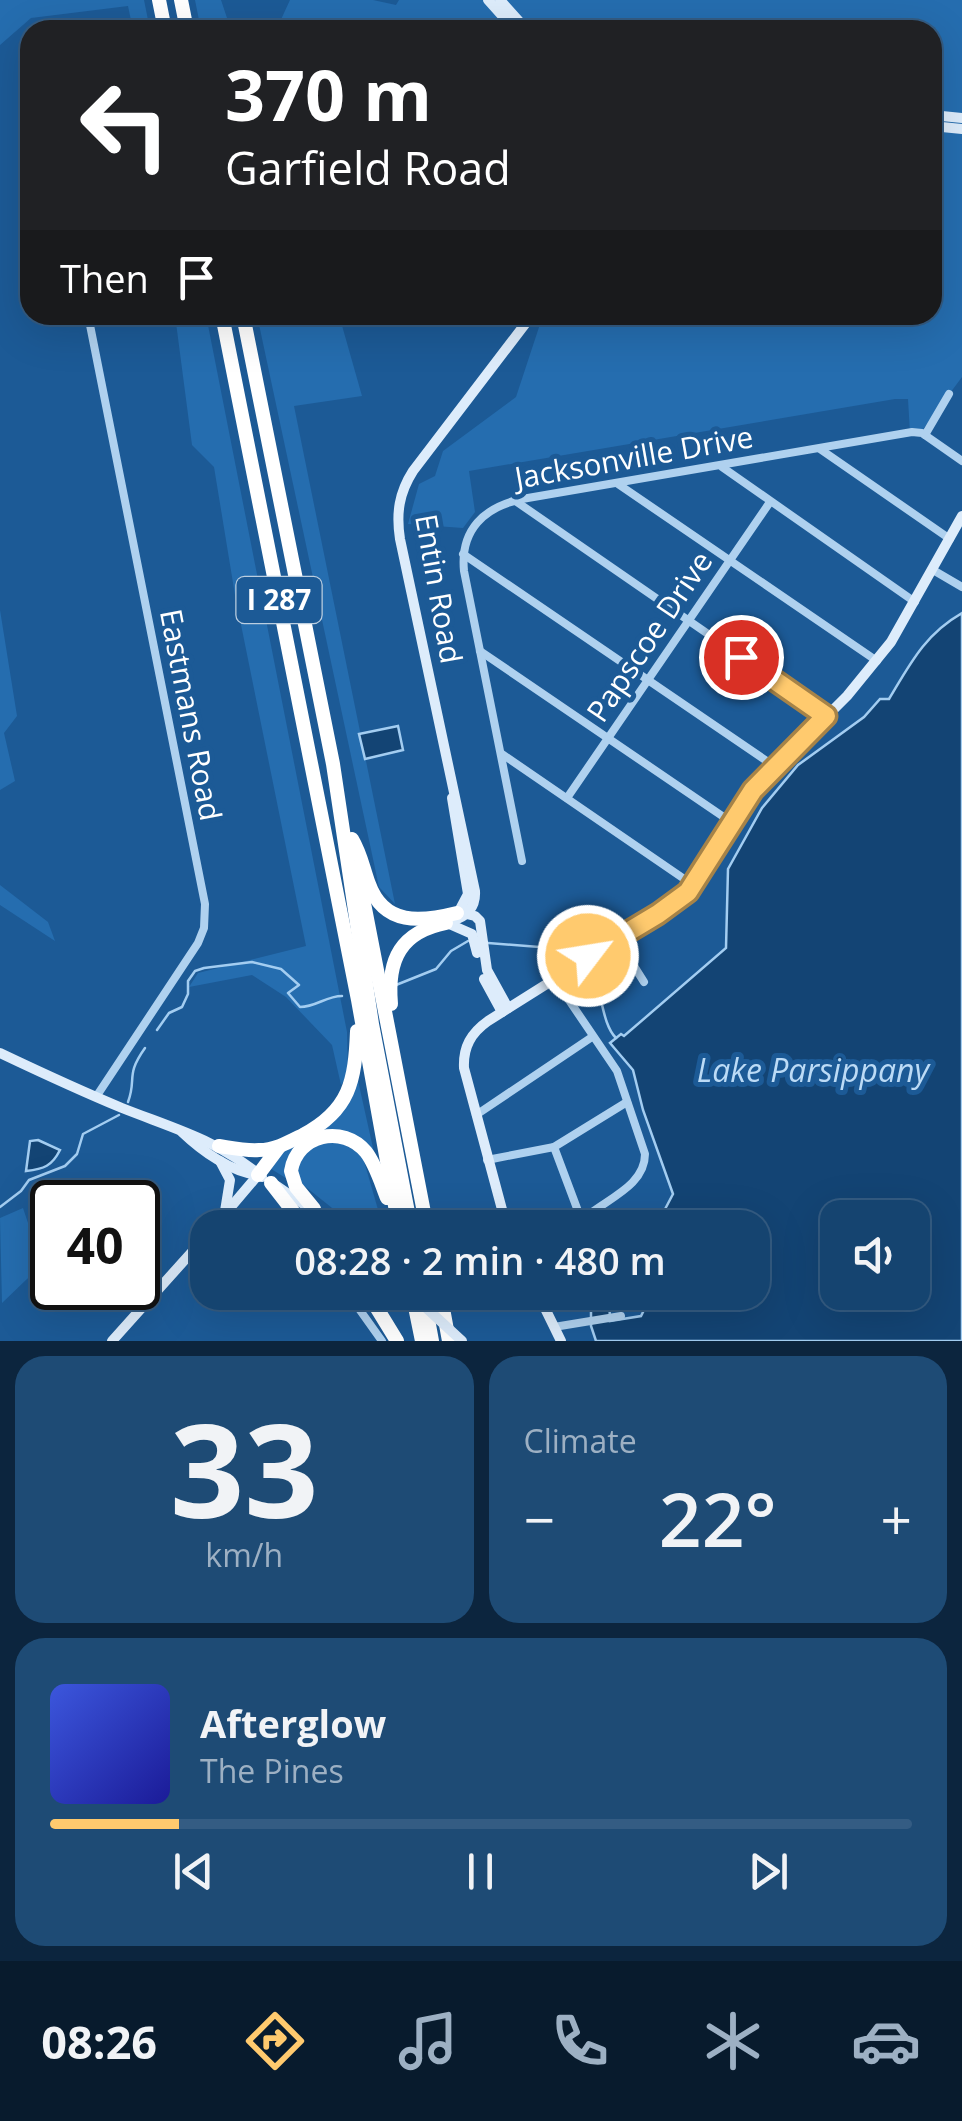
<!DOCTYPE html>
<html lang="en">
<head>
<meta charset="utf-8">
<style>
	body { margin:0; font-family:"Open Sans",sans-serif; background:#1e4b75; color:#f1f3f6; height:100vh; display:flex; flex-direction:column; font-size:38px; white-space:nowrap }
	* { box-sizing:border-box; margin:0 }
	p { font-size:32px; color:#9db0c3 }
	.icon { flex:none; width:55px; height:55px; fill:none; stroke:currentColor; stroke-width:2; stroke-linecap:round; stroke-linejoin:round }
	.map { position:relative; height:1341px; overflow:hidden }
	.panel { display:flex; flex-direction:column; gap:15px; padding:15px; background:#0c253e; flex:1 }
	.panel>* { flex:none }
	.banner { position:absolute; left:20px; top:20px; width:922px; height:305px; border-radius:30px; box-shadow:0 10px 40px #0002,0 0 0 2px #345c83; background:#202124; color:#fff; overflow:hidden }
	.fabs { position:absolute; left:820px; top:1200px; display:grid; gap:20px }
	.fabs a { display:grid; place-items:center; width:110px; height:110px; border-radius:20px; background:#154470; box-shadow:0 10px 40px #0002,0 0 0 2px #345c83; font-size:50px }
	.speed { position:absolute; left:30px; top:1180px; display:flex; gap:20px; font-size:50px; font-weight:700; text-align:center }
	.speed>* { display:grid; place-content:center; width:130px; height:130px; border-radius:50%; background:#154470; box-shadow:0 10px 40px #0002,0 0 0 2px #345c83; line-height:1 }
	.speed .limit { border:5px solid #111; border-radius:15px; background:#fff; color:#111 }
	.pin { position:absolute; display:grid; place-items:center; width:85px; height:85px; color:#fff; margin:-42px; border:5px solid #fff; border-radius:50%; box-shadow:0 2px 10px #0007 }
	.me { position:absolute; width:110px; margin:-55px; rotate:59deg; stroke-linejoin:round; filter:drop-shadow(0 0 8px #0008) }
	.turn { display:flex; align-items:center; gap:35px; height:210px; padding:0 40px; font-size:45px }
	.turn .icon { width:130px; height:130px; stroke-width:2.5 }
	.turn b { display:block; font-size:70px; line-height:85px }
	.then { display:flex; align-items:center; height:95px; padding:0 40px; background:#0003; gap:20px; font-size:38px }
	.big { font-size:75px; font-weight:600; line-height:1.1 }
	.panel .card { flex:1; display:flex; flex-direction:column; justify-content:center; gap:15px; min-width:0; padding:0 35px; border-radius:30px; background:#1e4b75 }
	.panel .dial { align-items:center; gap:0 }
	.dial b { font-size:130px; line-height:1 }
	.song { display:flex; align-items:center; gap:30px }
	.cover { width:120px; height:120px; border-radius:15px; background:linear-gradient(135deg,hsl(230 70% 55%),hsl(240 70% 35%)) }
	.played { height:10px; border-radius:5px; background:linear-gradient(90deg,#ffca6e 15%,#345c83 15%) }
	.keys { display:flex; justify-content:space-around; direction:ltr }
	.heat { display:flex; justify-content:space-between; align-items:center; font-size:55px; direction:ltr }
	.panel .tiles { flex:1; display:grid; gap:15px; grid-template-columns:1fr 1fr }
	.card:last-child { grid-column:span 2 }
	.trip { position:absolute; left:190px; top:1210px; width:580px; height:100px; border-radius:30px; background:#154470; box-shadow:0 10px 40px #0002,0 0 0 2px #345c83; font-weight:600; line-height:100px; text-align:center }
	.tabs { display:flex; height:160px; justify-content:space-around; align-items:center; background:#081b2d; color:#9db0c3 }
	.tabs .icon { width:70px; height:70px }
	.tabs .active { color:#ffca6e }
	.tabs b { font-size:45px; color:#f1f3f6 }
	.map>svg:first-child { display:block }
	.green { fill:#256daf }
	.water { fill:#134474; stroke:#a3cdf1; stroke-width:2.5; fill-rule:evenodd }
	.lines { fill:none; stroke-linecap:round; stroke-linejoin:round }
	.stream { stroke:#a3cdf1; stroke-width:2.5 }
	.street { stroke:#afd1ef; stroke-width:8 }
	.secondary { stroke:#ddecfb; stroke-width:10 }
	.highway { stroke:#fff; stroke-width:14 }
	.secondary-bridge { stroke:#ddecfb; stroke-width:10 }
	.route-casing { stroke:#a68348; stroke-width:25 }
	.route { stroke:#ffca6e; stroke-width:18 }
	.labels { text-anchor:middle; stroke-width:10; stroke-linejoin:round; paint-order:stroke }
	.shield { fill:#1c5a96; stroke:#bbcee0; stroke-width:2.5 }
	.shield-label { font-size:28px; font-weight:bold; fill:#fff }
	.street-label { font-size:30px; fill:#fff; stroke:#1c5a96 }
	.water-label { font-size:32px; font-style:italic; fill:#bcdbf6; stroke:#1c5a96 }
</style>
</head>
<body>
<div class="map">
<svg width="962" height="1341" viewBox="0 0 962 1341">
	<rect width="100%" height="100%" fill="#1c5a96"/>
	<g class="green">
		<polygon points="0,0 144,0 150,30 133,30 128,6 31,18 0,45"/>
		<polygon points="195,0 221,0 231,30 201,30"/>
		<polygon points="290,0 373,0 396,5 399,0 962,0 962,377 921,432 910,433 908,399 895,399 469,471 475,512 463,528 408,524 419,484 435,476 443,451 516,397 543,315 932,315 932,30 272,30 278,26"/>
		<polygon points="175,315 206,315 347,1032 348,1075 341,1085 332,1045 286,997 252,975 189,987 198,973 306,946 235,595 214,467 192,445"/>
		<polygon points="257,315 339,315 362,396 294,406 395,904 379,887"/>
		<polygon points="0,610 17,716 4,733 15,781 0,790"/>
		<polygon points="0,885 48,922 55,941 0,905"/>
		<path d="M357 1076 375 1157 369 1150 313 1137 289 1180 268 1167C285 1143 314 1139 335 1120 347 1110 352 1091 357 1076Z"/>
		<polygon points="339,1142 362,1154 383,1227 356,1227 302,1184 297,1170 299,1160 314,1145"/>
		<polygon points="23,1208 32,1235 52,1243 52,1255 2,1303 0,1218"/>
	</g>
	<g class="water">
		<path d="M962 613V1341H596L591 1326V1293H609L610 1321 641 1316 643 1312 634 1293 752 1292V1228L662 1227 663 1213 673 1194 643 1110 633 1070 610 1043 621 1034 624 1036 726 948 728 869 762 808 798 765 864 717 880 699H889C910 664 925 634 962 613ZM838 1218H912V1292H838Z"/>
		<polygon points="398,726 403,750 365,759 359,734"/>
		<path d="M38 1140 60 1150C52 1166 44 1169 26 1171L30 1141Z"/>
	</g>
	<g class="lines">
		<g class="stream">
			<polyline points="488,943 577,950 582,956"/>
			<path d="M587 962C603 985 600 1022 616 1038"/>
			<polyline points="396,985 436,969 451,951 468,941"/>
			<path d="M157 1030 169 1013 182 1007 188 994V981L195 971 204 968 252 962 281 969 299 985 288 993 300 1007C316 1007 326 996 342 996"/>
			<path d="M128 1102C137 1078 125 1076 145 1048"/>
			<polyline points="0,1207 21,1191 29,1180 65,1166 77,1154 83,1134 119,1115"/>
		</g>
		<g class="street">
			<polyline points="88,315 205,904 204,928 198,943 96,1097"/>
			<polyline points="925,435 949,394"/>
			<polyline points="820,449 950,539"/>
			<polyline points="722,467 915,602"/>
			<polyline points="618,484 877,661"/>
			<polyline points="514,500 827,716"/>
			<polyline points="463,554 774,766"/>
			<polyline points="933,570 962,587"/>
			<polyline points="480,651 731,822"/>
			<polyline points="502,754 693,885"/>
			<polyline points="567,798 770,502"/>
			<path d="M522 861 464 571C460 530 484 507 522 499L912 432 922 433 962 461"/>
			<polyline points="617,939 644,982"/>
			<path d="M554 978 617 1071 645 1154C645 1191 594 1202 575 1228"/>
			<polyline points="476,1115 592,1037"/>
			<polyline points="554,1147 581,1219"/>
			<polyline points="487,1160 554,1147 627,1102"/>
			<polyline points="221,1218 236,1228"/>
			<polyline points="347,1292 382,1341"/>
			<polyline points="554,1327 621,1316"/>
		</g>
		<g class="secondary">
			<polyline points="488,0 515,30"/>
			<polyline points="500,0 527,30"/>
			<polyline points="932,115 962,118"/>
			<polyline points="932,126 962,129"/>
			<polyline points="452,798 468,894 459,911"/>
			<polyline points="462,913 475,916 480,921 487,970 508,1008"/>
			<path d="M451 921C467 917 476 907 475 891L400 539C396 513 399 493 413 471L532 315"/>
			<polyline points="447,923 472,934 477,953"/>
			<polyline points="484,979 502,1012"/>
			<path d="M0 1053C40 1072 81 1091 122 1108 175 1129 218 1140 262 1177"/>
			<path d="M182 1132C202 1151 231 1172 258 1175"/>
			<polyline points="220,1161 230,1180 225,1211"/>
			<polyline points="277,1186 338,1228"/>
			<polyline points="213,1228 258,1175"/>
			<path d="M507 1228 464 1068C463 1047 471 1033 488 1021L658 914 688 892 753 790 847 696 891 642 962 516"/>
			<polyline points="537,1292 561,1341"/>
			<polyline points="112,1341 208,1234"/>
		</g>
		<g class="highway">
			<polyline points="159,0 165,30"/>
			<polyline points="181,0 187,30"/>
			<polyline points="222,315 358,1000 399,1228"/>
			<polyline points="243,315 333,764 372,1024 411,1228"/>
			<path d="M352 839C361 854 363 868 369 884 384 926 421 922 457 913"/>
			<polyline points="357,867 427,1228"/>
			<path d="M391 1004C387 959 401 932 446 923"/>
			<path d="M219 1146C232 1148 246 1151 259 1150 275 1150 289 1142 303 1135 350 1110 355 1081 357 1031"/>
			<polyline points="258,1175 279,1147"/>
			<polyline points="271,1183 306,1228"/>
			<path d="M314 1209 296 1187 291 1171C297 1134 343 1124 366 1152 376 1165 381 1183 387 1198"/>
			<polyline points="367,1292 397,1341"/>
			<polyline points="412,1292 422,1341"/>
			<polyline points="423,1292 432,1341"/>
			<polyline points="440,1292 449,1341"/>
		</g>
		<polyline class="secondary-bridge" points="409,1292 462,1341"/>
	</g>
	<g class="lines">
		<g class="route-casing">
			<polyline id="route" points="588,956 658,914 688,892 753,790 826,716 741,657"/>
		</g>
		<use href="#route" class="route"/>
	</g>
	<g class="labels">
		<rect class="shield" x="236.5" y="577" width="85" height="46" rx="8"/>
		<g class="shield-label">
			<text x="279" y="610">I 287</text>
		</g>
		<g class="street-label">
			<text transform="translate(634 458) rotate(-10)" y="10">Jacksonville Drive</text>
			<text transform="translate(438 589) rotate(80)" y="10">Entin Road</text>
			<text transform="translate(650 637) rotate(-56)" y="10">Papscoe Drive</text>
			<text transform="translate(190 715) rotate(79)" y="10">Eastmans Road</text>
		</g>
		<g class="water-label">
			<text x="813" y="1082">Lake Parsippany</text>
		</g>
	</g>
</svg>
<div class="fabs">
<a><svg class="icon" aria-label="sound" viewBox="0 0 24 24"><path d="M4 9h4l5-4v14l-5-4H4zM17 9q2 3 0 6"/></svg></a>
</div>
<div class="speed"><div class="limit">40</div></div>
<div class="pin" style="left:741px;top:657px;background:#d93025"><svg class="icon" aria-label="arrive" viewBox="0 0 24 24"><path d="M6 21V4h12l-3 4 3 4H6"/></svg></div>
<svg class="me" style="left:588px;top:956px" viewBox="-20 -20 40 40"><circle r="17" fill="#ffca6e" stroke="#fff" stroke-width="3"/><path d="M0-11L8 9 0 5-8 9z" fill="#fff"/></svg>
<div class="trip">08:28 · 2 min · 480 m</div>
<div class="banner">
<div class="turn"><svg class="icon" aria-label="left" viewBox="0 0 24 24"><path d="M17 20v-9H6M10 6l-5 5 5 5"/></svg><div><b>370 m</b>Garfield Road</div></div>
<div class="then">Then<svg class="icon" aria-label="arrive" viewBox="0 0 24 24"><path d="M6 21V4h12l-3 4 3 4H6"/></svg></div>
</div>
</div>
<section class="panel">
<div class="tiles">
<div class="card dial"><b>33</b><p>km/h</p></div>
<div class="card"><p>Climate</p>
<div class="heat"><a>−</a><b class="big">22°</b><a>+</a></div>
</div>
<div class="card">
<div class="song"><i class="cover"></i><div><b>Afterglow</b><p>The Pines</p></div></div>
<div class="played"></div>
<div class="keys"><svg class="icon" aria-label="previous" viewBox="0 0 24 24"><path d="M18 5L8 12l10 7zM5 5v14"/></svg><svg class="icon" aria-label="pause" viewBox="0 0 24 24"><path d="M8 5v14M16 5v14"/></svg><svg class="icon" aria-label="next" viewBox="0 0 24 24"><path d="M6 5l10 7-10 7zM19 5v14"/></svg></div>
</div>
</div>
</section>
<nav class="tabs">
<b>08:26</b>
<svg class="icon active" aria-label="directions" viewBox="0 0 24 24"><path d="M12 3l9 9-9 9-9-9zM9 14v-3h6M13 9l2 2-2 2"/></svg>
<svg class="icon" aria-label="music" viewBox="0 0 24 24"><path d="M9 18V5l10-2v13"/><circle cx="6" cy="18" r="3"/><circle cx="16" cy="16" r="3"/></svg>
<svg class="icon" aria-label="phone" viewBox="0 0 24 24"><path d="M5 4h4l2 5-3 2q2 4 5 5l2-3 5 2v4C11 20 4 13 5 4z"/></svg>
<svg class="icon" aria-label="climate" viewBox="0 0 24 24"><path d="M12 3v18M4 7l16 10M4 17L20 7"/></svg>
<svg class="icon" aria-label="car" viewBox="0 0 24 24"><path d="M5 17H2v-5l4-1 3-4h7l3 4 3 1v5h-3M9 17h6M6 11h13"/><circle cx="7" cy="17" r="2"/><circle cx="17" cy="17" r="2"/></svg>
</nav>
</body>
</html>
